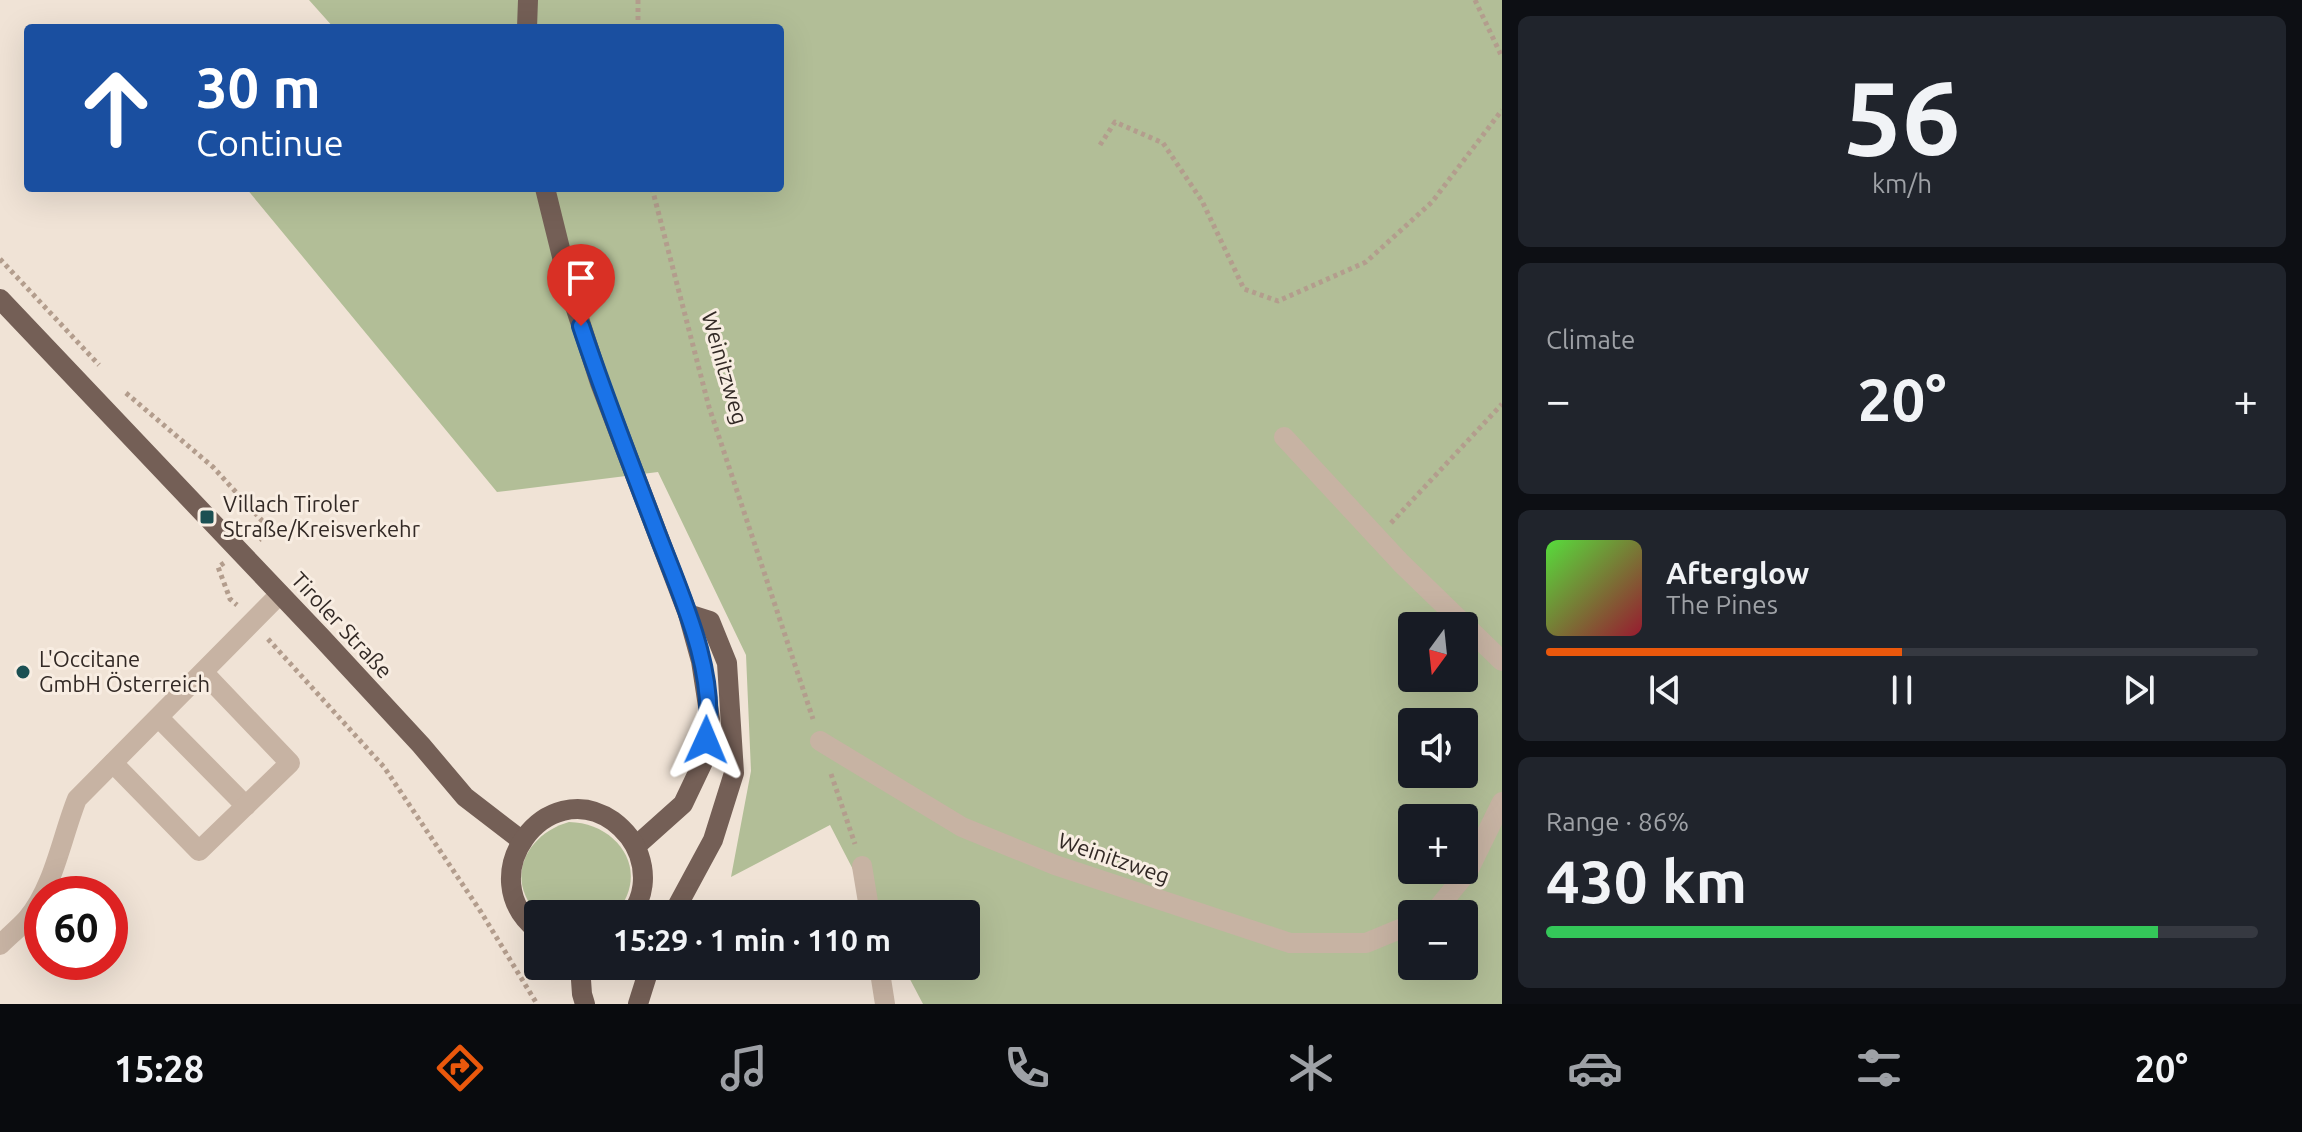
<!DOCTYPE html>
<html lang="en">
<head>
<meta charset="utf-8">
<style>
	body { margin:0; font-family:Ubuntu,sans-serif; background:#20242c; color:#f1f3f6; height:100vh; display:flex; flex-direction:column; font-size:30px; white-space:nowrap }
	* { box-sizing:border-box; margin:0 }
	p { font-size:26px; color:#9ea1a6 }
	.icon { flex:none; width:44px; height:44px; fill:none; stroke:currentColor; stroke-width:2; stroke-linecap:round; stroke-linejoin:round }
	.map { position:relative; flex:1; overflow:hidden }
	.sheet { display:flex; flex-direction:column; gap:16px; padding:16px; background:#0d0f14; width:800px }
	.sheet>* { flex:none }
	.hud { position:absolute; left:24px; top:24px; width:760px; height:168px; border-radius:8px; box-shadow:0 8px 32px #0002; background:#1a4fa0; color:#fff; overflow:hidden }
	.needle { width:52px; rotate:195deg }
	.fabs { position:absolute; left:1398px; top:612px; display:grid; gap:16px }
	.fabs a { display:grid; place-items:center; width:80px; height:80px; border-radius:8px; background:#171b24; box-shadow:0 8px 32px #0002; font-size:40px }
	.speed { position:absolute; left:24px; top:876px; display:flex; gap:16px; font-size:40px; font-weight:700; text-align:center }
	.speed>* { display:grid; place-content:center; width:104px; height:104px; border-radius:50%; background:#171b24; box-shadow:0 8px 32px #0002; line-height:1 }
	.speed .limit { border:12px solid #d22; background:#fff; color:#111 }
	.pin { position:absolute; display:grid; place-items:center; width:68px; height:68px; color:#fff; margin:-82px -34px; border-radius:50% 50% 50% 0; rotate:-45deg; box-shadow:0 0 8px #0007 }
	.pin .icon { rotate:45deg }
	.me { position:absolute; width:88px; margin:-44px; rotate:1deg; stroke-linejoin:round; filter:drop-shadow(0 0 6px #0008) }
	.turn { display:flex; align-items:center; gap:28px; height:168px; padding:0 40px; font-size:36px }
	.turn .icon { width:104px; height:104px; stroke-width:2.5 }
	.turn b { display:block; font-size:56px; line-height:68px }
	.big { font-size:60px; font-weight:600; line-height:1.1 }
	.sheet .tile { flex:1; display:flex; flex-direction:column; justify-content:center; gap:12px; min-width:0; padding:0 28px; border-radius:12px; background:#20242c }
	.sheet .dial { align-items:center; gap:0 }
	.dial b { font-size:104px; line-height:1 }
	.song { display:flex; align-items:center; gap:24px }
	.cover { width:96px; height:96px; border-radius:12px; background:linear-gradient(135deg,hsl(110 70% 55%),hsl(350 70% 35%)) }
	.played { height:8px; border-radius:4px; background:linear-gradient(90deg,#ea580c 50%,#363941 50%) }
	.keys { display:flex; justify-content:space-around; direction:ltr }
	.heat { display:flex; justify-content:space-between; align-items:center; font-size:44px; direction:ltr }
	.charge { height:12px; border-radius:6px; background:linear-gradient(90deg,#34c759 86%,#363941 0) }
	.trip { position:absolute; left:524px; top:900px; width:456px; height:80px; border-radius:8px; background:#171b24; box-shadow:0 8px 32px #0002; font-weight:600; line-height:80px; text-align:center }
	.tabs { display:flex; height:128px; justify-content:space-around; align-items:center; background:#090b0e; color:#9ea1a6 }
	.tabs .icon { width:56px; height:56px }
	.tabs .on { color:#ea580c }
	.tabs b { font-size:36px; color:#f1f3f6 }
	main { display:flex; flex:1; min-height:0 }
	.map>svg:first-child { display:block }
	.green { fill:#b2be97; fill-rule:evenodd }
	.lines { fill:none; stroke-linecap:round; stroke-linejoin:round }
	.path { stroke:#b39d8d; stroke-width:5; stroke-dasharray:4 4; stroke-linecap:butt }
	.minor { stroke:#c7b3a3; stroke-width:20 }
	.major { stroke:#745f56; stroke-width:20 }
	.route-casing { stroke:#114b97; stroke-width:20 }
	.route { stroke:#1a73e8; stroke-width:14 }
	.poi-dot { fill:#1b5053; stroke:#f8ede2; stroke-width:3 }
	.labels { text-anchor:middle; stroke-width:6; stroke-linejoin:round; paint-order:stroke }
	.street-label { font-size:22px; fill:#322925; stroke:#f8ede2 }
	.poi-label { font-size:22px; fill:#322925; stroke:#f8ede2; text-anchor:start }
</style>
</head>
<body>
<main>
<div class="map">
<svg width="1502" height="1004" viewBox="0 0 1502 1004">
	<rect width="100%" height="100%" fill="#f0e3d6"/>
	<g class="green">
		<path d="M309 0H1502V1004H923L903 966H966V914H876L830 825 731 877 751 771 746 655 658 472 497 492 246 188H780V28H334ZM1412 626H1464V678H1412ZM1412 722H1464V774H1412ZM1412 818H1464V870H1412ZM1412 914H1464V966H1412Z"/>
		<path d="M569 822C619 823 652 873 615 914H538C504 879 526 834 569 822Z"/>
	</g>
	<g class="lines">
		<g class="path">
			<polyline points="638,0 638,28"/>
			<polyline points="1475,0 1502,57"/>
			<polyline points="1100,145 1115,122 1163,143 1202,201 1244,289 1278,301 1366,262 1432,202 1502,110"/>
			<polyline points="652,188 709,407 813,719"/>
			<polyline points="0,259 99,365"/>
			<polyline points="126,393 213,467 265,524 263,537 259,540"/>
			<polyline points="1391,523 1502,404"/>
			<polyline points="224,563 218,567 230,599 237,605"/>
			<polyline points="268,639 384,767 481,912 537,1004"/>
			<polyline points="831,774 855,844"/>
		</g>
		<g class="minor">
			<polyline points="1284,437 1401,563 1502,661"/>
			<polyline points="159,718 246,806"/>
			<polyline points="820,741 962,827 1055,865 1290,943 1366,943 1412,924"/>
			<polyline points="113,763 199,851 290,763 204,673"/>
			<polyline points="862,866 870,914"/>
			<polyline points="1433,914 1468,871 1502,802"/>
			<path d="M0 945C9 936 19 928 27 919 54 887 62 836 77 799L280 594"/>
			<polyline points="879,966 885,1004"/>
		</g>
		<g class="major">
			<polyline points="527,28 528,0"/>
			<polyline points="545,188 572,297 600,383 688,614 701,661 710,719 703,762 683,804 636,846"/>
			<polyline points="0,299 321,637 421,745 465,797 521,840"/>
			<polyline points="673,914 713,840 734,773 727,663 710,621 688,614"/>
			<path d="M538 931C469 877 546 774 613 821 625 830 634 841 639 855 646 875 644 897 631 914"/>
			<polyline points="580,966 582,994 585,1004"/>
			<polyline points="638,1004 650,966"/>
		</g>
	</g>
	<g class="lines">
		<g class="route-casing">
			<path id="route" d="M581 326C603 392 628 457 653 522 677 587 719 671 706 740"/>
		</g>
		<use href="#route" class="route"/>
	</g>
	<g class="poi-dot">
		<rect x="199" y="509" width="16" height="16" rx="4"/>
		<circle cx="23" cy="672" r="8"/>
	</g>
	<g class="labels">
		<g class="street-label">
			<text transform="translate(725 368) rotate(74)" y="8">Weinitzweg</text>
			<text transform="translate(342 625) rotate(47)" y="8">Tiroler Straße</text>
			<text transform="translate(1114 858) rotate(19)" y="8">Weinitzweg</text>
		</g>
		<g class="poi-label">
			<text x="223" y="512">Villach Tiroler<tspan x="223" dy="25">Straße/Kreisverkehr</tspan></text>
			<text x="39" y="667">L'Occitane<tspan x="39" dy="25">GmbH Österreich</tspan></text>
		</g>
	</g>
</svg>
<div class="fabs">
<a><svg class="needle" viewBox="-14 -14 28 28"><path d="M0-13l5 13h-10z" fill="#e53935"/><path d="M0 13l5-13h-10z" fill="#9ea1a6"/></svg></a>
<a><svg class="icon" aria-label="sound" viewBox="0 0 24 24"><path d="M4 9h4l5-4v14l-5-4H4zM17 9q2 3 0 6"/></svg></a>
<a>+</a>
<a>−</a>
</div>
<div class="speed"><div class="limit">60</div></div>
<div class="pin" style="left:581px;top:326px;background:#d93025"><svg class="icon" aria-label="arrive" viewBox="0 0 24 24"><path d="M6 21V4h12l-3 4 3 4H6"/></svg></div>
<svg class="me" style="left:706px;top:740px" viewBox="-20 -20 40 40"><path d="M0-17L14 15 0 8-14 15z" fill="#1a73e8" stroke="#fff" stroke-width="4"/></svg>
<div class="trip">15:29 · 1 min · 110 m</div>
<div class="hud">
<div class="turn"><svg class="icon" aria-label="ahead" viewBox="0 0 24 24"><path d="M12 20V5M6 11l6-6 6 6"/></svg><div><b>30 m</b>Continue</div></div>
</div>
</div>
<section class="sheet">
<div class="tile dial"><b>56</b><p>km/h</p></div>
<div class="tile"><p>Climate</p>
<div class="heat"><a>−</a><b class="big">20°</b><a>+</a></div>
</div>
<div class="tile">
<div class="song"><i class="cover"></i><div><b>Afterglow</b><p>The Pines</p></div></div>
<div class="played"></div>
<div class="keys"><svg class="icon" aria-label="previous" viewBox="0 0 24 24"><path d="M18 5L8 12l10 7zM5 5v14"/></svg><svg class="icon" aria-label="pause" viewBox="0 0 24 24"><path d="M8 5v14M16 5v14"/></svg><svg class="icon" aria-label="next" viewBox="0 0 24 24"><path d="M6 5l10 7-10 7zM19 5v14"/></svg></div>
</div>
<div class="tile"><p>Range · 86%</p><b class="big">430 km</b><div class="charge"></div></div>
</section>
</main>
<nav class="tabs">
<b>15:28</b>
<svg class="icon on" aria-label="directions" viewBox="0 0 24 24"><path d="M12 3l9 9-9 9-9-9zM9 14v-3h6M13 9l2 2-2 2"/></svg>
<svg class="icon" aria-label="music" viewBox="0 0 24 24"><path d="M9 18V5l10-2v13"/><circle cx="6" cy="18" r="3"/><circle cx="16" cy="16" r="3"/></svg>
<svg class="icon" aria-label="phone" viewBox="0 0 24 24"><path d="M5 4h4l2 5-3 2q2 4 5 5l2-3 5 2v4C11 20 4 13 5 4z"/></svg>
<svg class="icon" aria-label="climate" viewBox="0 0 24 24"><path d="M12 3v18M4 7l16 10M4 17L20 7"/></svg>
<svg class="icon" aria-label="car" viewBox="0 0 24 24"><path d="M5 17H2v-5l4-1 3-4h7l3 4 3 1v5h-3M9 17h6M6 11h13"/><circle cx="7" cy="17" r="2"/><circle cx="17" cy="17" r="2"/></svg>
<svg class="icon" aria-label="filters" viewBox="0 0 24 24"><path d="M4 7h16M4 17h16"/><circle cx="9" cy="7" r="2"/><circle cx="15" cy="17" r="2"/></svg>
<b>20°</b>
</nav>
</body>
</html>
